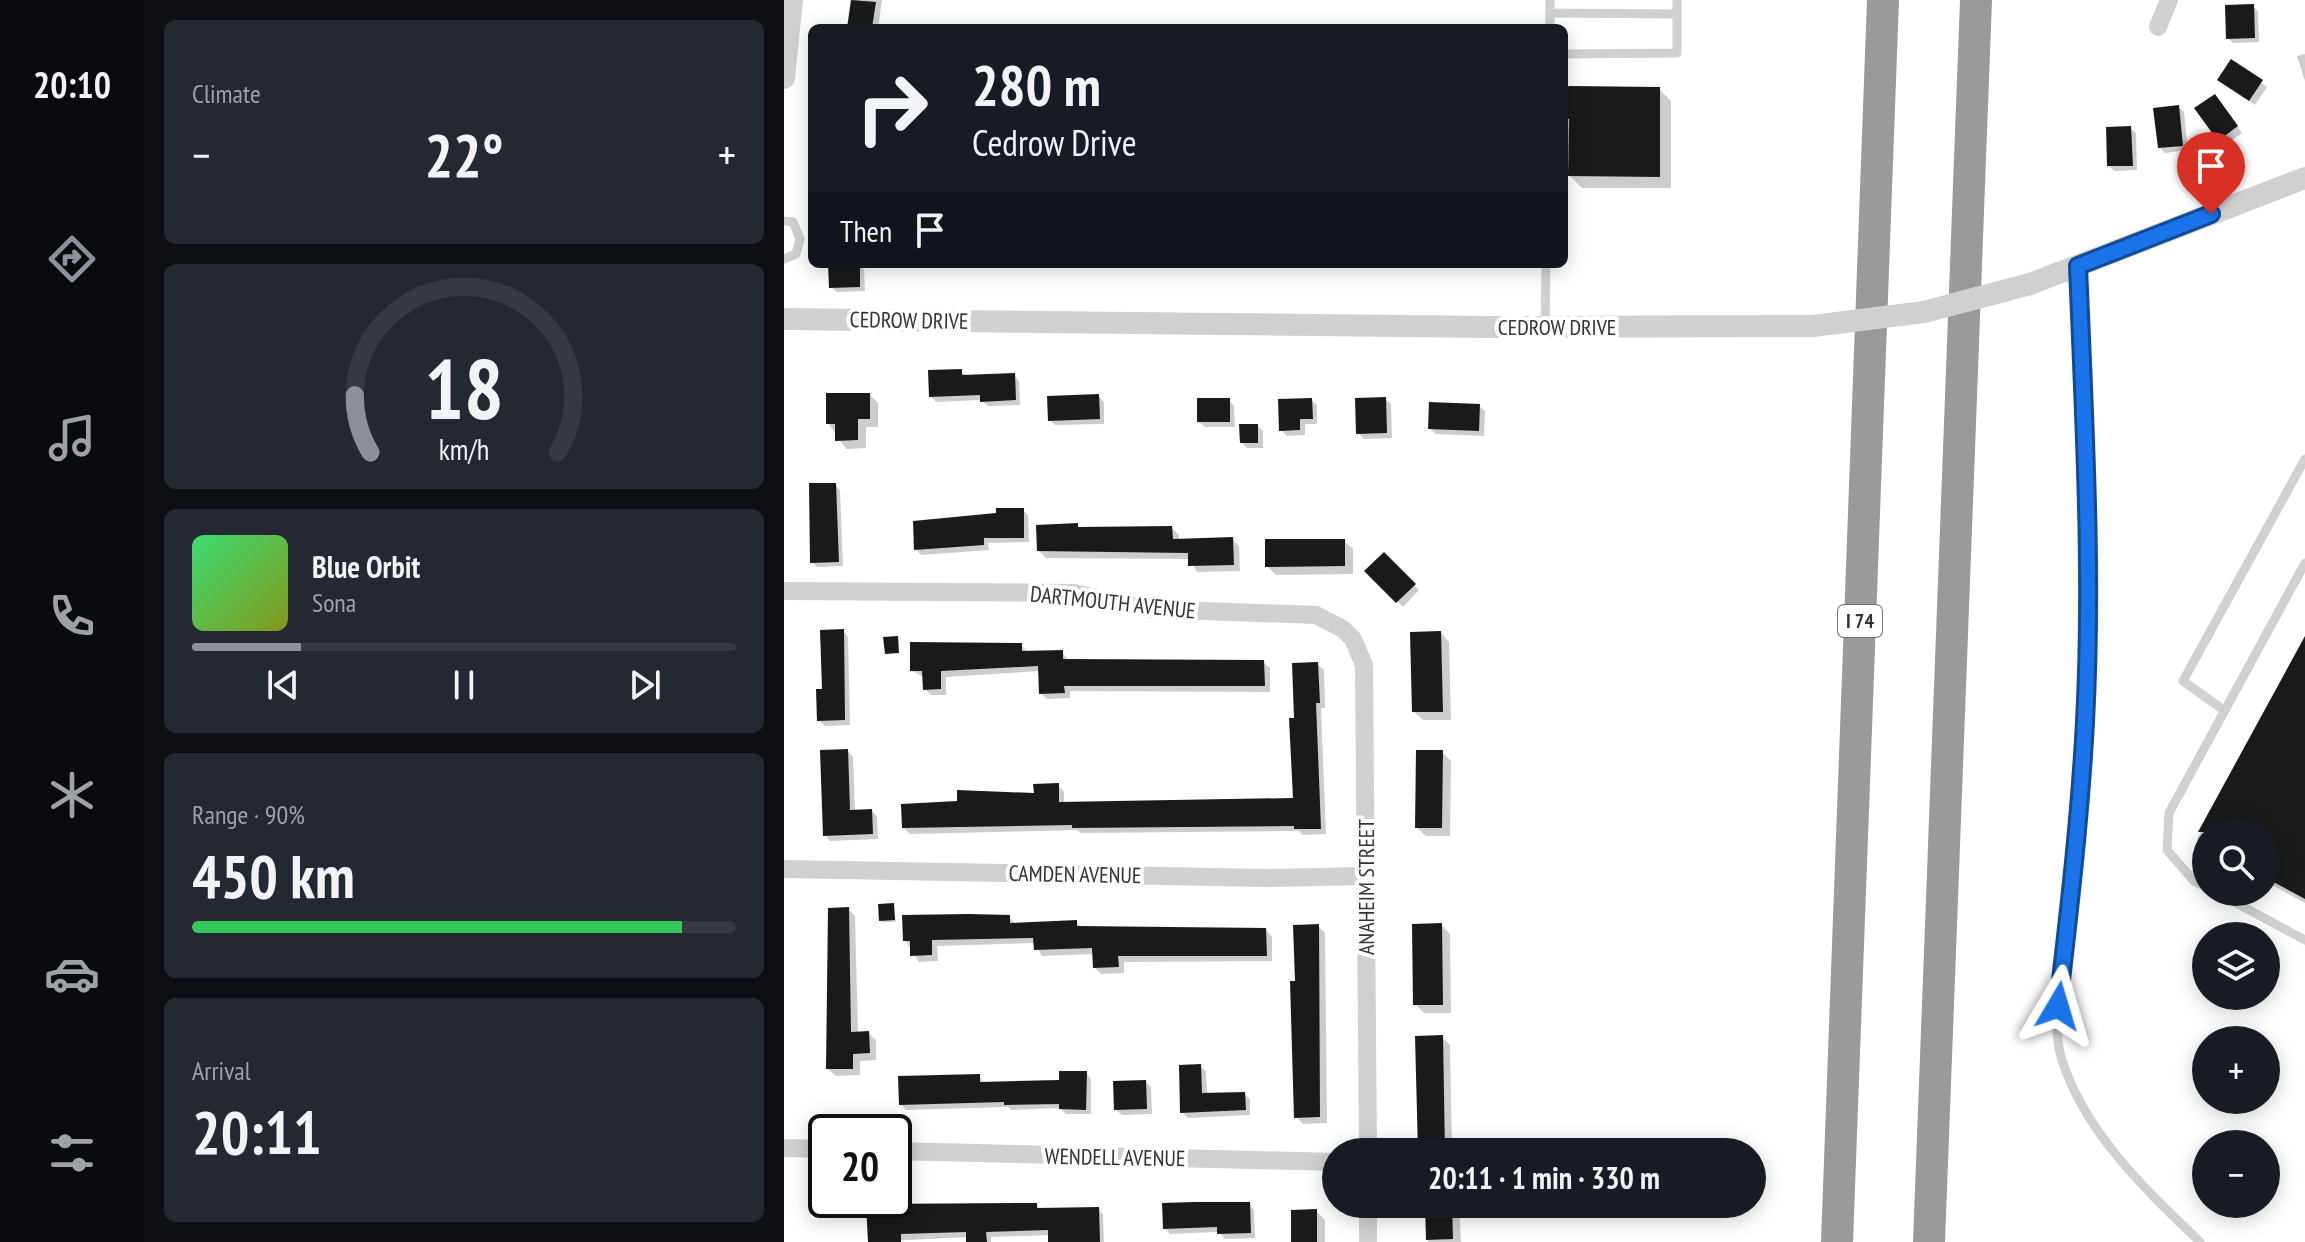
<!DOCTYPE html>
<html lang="en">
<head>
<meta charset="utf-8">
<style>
	body { margin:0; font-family:"PT Sans Narrow",sans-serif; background:#242831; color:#f1f3f6; height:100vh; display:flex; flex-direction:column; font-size:30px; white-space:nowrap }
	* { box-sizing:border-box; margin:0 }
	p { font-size:26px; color:#9ea1a6 }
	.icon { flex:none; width:44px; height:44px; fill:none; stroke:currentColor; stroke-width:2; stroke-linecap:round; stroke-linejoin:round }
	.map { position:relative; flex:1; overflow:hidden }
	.details { display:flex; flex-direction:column; gap:20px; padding:20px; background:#0d0f14; width:640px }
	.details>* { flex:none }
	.banner { position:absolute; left:24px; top:24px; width:760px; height:244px; border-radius:12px; box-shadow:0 4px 20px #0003; background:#171b24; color:#f1f3f6; overflow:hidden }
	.controls { position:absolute; left:1408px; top:818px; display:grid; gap:16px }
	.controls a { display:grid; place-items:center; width:88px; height:88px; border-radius:50%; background:#171b24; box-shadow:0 4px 20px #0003; font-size:40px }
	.speed { position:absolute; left:24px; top:1114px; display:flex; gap:16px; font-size:40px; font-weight:700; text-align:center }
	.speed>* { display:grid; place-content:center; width:104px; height:104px; border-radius:50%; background:#171b24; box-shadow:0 4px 20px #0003; line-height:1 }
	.speed .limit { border:4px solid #111; border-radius:12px; background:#fff; color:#111 }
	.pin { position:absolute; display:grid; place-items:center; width:68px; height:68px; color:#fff; margin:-82px -34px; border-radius:50% 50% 50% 0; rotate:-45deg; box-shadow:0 0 8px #0007 }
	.pin .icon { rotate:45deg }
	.me { position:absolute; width:88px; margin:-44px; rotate:7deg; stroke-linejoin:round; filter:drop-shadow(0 0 6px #0008) }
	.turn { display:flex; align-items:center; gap:28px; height:168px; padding:0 32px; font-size:36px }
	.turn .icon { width:104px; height:104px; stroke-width:2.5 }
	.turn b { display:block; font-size:56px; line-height:68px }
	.then { display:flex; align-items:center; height:76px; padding:0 32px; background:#0003; gap:16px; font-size:30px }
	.big { font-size:60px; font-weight:600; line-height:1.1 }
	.details .widget { flex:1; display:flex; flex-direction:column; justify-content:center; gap:12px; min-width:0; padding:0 28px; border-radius:12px; background:#242831 }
	.details .dial { align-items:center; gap:0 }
	.dial svg { height:208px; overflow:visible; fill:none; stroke:#363941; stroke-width:7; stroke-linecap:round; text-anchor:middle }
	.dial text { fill:#f1f3f6; stroke:none }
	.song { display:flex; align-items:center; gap:24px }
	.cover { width:96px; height:96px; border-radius:12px; background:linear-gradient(135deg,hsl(140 70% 55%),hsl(70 70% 35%)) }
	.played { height:8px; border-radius:4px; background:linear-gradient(90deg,#8c9099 20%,#363941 20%) }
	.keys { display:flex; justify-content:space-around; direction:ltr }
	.heat { display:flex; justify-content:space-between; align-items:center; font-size:44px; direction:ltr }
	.charge { height:12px; border-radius:6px; background:linear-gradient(90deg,#34c759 90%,#363941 0) }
	.trip { position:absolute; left:538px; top:1138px; width:444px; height:80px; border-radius:40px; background:#171b24; box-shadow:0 4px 20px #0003; font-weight:600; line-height:80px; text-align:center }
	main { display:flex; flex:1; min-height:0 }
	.tab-bar { display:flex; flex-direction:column; width:144px; justify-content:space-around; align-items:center; background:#090b0e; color:#9ea1a6 }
	.tab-bar .icon { width:56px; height:56px }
	.tab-bar .selected { color:#8c9099 }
	.tab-bar b { font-size:36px; color:#f1f3f6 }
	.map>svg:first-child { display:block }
	.shadow { fill:#0003 }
	.building { fill:#1a1a1a }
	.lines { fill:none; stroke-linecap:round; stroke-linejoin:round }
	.service { stroke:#d0d0d0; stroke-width:9 }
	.minor { stroke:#d0d0d0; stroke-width:18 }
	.tertiary { stroke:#d0d0d0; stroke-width:22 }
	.motorway { stroke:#9a9a9a; stroke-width:32 }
	.tertiary-bridge { stroke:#d0d0d0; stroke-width:22 }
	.route-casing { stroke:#114b97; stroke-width:20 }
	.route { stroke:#1a73e8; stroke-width:14 }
	.labels { text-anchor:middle; stroke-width:8; stroke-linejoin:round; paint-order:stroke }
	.shield { fill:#fff; stroke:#707070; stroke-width:2 }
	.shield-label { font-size:20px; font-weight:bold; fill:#333 }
	.street-label { font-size:22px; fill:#333; stroke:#fff }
</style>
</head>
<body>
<main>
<nav class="tab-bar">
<b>20:10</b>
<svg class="icon selected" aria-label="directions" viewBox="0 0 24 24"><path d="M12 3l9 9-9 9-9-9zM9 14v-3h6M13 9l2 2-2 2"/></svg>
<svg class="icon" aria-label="music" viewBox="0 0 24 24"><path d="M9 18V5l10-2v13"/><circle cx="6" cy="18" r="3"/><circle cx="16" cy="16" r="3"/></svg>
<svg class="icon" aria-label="phone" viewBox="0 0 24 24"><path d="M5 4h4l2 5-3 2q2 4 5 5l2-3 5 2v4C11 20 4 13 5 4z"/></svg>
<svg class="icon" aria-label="climate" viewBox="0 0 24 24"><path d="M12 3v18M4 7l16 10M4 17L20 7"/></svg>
<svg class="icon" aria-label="car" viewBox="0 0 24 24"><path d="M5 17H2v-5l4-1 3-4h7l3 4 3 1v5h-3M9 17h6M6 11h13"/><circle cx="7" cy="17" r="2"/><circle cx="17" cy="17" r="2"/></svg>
<svg class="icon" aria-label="filters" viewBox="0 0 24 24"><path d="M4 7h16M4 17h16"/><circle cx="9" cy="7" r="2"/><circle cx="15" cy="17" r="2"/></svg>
</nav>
<section class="details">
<div class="widget"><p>Climate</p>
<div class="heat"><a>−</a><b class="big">22°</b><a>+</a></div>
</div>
<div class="widget dial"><svg viewBox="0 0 100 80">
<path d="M14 69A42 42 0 1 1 86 69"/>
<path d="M14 69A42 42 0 0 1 8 47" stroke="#8c9099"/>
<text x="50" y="56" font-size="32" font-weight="700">18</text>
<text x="50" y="72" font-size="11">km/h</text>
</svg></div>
<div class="widget">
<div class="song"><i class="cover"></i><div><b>Blue Orbit</b><p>Sona</p></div></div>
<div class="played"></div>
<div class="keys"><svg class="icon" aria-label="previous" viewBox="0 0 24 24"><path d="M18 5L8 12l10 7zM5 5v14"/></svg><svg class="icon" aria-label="pause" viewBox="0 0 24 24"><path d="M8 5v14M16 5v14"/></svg><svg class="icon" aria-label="next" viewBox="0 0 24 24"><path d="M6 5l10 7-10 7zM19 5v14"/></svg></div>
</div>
<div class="widget"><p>Range · 90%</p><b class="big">450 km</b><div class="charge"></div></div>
<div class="widget"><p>Arrival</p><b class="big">20:11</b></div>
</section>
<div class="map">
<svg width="1521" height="1242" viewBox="0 0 1521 1242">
	<rect width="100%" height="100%" fill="#fff"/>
	<g class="shadow">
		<polygon points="70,0 98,0 94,28 66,28"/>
		<polygon points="1469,6 1474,11 1475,42 1449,43 1444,38"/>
		<polygon points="1521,54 1521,81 1513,56"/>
		<polygon points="1448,62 1483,87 1471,105 1435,80"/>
		<polygon points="875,89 887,101 887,188 798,188 786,176 780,92"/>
		<polygon points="1436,102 1458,133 1441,145 1436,140"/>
		<polygon points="1394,107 1400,112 1404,150 1381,153 1376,148"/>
		<polygon points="1346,128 1352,133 1353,170 1330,171 1325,166"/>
		<polygon points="47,264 76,264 80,270 81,291 53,292 47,287"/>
		<polygon points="177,371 183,377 230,375 235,381 236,405 204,406 197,400 152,402 147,396"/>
		<polygon points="86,395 94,403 94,427 82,427 82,448 62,449 44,423"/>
		<polygon points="314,396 320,402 320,424 271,425 266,420"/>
		<polygon points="601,399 607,404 608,438 580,439 574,433"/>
		<polygon points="445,400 450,406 451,427 421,427 415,422"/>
		<polygon points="527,400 533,405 533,424 521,424 521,435 503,436 497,430"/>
		<polygon points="695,406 701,411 700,436 651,434 646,428"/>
		<polygon points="473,426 479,431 479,448 463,448 458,443"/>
		<polygon points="51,485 56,490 59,566 33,567 28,562"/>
		<polygon points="239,510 244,515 245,542 204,543 205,550 137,555 132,549 174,521 174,517 214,515"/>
		<polygon points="254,527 388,528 395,535 395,541 448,539 455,546 456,571 413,572 406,559 262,558 255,551"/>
		<polygon points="560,541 569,549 569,574 492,575 483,566"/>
		<polygon points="600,554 635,590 619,607 583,571"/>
		<polygon points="59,631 64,637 66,725 41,726 35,720"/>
		<polygon points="657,633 665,642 667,720 639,720 630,712"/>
		<polygon points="1521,640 1521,903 1482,882 1482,832 1422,832 1422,848 1413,839"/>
		<polygon points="237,645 243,651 278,652 285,661 479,662 486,668 486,692 286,691 286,698 263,699 257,693 256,671 162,677 162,695 147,695 141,689 140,677 128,671"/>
		<polygon points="533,664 540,670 541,708 537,708 542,834 518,835 515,831 297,833 293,830 126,834 120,828 252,795 274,785 280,792 280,804 511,800 512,720"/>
		<polygon points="64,751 69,757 71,811 88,811 93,816 94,839 46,841 41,835"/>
		<polygon points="658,752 667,761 666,836 642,836 633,828"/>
		<polygon points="109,905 112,922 99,922 97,920"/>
		<polygon points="64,909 71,916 74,1033 84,1033 92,1040 92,1060 76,1061 76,1075 52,1076 44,1069"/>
		<polygon points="225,917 232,924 292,922 298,928 482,930 488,937 488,961 340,962 340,973 317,974 311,968 310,954 258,956 251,943 153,946 154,961 135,962 121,940"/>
		<polygon points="657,925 666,934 667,1013 640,1013 631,1004"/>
		<polygon points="534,926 541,933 543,1123 519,1124 512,1117 513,982"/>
		<polygon points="658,1037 666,1045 668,1152 636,1152"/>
		<polygon points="416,1066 422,1071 423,1095 460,1094 466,1099 466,1115 404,1118 398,1112"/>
		<polygon points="302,1073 307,1079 307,1114 282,1114 276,1108 227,1110 224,1107 122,1110 117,1104 195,1076 201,1084 277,1082"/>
		<polygon points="361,1082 367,1087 368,1114 338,1115 332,1110"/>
		<polygon points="465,1204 470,1210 471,1238 441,1239 435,1232 386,1234 381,1228"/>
		<polygon points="643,1204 675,1204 677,1242 644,1242"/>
		<polygon points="252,1205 257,1210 314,1209 319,1214 320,1242 266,1242 266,1235 207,1237 207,1242 185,1242 184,1237 87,1242 84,1206"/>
		<polygon points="532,1211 541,1220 541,1242 509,1242"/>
	</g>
	<g class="building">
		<polygon points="67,0 92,2 88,28 63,28"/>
		<polygon points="1470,4 1471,38 1442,39 1441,5"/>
		<polygon points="1447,59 1479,80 1465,101 1433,80"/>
		<polygon points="785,86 876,87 876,177 784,176 785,119 780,119 780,90"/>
		<polygon points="1431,94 1454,126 1434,141 1410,108"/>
		<polygon points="1395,105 1399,146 1374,148 1369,108"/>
		<polygon points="1347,126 1349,166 1323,166 1322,127"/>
		<polygon points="44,264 76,264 76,287 45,288"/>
		<polygon points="178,369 178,375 231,373 232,400 196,402 196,395 145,397 144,370"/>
		<polygon points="42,393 86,393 86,419 74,419 74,440 51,441 51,424 42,424"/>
		<polygon points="315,394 316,419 264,421 263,396"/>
		<polygon points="602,397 603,433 572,434 571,398"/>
		<rect x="413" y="398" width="33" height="24"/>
		<polygon points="528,398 529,419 516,419 516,430 495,431 494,399"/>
		<polygon points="645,402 696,404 695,431 644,429"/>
		<polygon points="455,424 474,424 474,443 456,443"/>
		<polygon points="25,483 52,483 55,562 26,563"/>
		<polygon points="212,508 240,508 240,538 200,538 200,545 130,550 129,521 212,513"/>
		<polygon points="294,523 294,527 388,526 389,539 449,537 450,565 404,566 404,553 253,551 252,525"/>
		<polygon points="481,539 561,539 561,566 481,567"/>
		<polygon points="600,552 632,584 612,603 580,571"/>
		<polygon points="60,629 61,720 33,721 32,689 38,689 36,630"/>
		<polygon points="657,631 659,712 628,712 626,632"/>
		<polygon points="114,636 115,653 101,654 99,637"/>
		<polygon points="1521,636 1521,899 1482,878 1482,832 1414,832"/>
		<polygon points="126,642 238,643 238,651 279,650 279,659 480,660 481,686 280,686 281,693 255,694 254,666 157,671 157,689 139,690 138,671 126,671"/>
		<polygon points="534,662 536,703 532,703 537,829 510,829 510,826 288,828 288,825 118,828 117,804 173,801 173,790 250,793 249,784 275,783 275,802 509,798 505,718 510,718 508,663"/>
		<polygon points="64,749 66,810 88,809 89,834 39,836 36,750"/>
		<polygon points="632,750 659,750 658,828 631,828"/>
		<polygon points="110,903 111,920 95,921 94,904"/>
		<polygon points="65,907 67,1032 85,1031 86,1053 69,1054 69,1069 42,1069 44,908"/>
		<polygon points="185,914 226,915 226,923 293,920 293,926 482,928 483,956 334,956 335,967 309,968 308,948 250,950 249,938 148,940 148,955 126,956 126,941 119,941 118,915"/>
		<polygon points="658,923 659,1005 629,1005 628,924"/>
		<polygon points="535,924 536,1117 510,1118 506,981 511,981 509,925"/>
		<polygon points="659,1035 661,1152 634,1152 631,1036"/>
		<polygon points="417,1064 418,1093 461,1092 462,1110 396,1113 395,1065"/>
		<polygon points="275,1071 303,1071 302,1110 275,1109 275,1104 220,1105 220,1102 115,1105 114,1076 196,1074 196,1082 275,1080"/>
		<polygon points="362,1080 363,1109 330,1110 329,1081"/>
		<polygon points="410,1202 466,1202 467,1233 433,1234 433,1227 379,1229 378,1203"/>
		<polygon points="253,1203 253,1208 315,1207 316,1242 264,1242 264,1230 202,1232 203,1242 182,1242 182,1232 117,1234 117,1242 84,1242 82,1204"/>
		<polygon points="641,1204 668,1204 669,1239 642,1240"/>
		<polygon points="533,1209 533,1242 507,1242 507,1210"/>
	</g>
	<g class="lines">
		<g class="service">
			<polyline points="766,13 893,14"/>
			<polyline points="766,28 766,0"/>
			<polyline points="780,54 893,53 893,0"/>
			<polyline points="0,221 9,222 16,239 12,254 0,259"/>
			<path d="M1294 268C1300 419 1309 571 1301 722 1297 787 1292 851 1285 916 1280 957 1265 1020 1278 1060 1301 1133 1363 1191 1416 1242"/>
			<polyline points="761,327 762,264"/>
			<polyline points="1441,711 1399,681 1521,459"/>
			<polyline points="1422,887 1410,881 1383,850 1385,813 1521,563"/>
			<polyline points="1432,892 1521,940"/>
		</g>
		<g class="minor">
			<polyline points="1374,27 1385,0"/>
			<polyline points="0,591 290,593 365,609 532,615 559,629 569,639 580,665 584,1152"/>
			<polyline points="0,869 482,878 582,876"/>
			<polyline points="0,1148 42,1149"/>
			<polyline points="110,1151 552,1162"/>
			<polyline points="584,1204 584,1242"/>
		</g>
		<g class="tertiary">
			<polyline points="0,78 8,0"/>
			<polyline points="1246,284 1521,178"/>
			<polyline points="0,319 706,327 1029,326"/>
		</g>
		<g class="motorway">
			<polyline points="1053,1242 1099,0"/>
			<polyline points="1145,1242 1192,0"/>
		</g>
		<polyline class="tertiary-bridge" points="1029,326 1140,312 1246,284"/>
	</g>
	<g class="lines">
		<g class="route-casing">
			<path id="route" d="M1274 1006C1285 912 1296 817 1301 722 1309 571 1300 417 1294 266L1427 214"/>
		</g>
		<use href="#route" class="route"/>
	</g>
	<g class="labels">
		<rect class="shield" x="1054" y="605" width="44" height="32" rx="6"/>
		<g class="shield-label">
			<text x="1076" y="628">I 74</text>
		</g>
		<g class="street-label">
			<text transform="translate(125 320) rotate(1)" y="8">CEDROW DRIVE</text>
			<text x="773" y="335">CEDROW DRIVE</text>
			<text transform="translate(329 602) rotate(6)" y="8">DARTMOUTH AVENUE</text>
			<text transform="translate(291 874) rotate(1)" y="8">CAMDEN AVENUE</text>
			<text transform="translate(582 887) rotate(-90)" y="8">ANAHEIM STREET</text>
			<text transform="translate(331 1157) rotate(1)" y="8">WENDELL AVENUE</text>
		</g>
	</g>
</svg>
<div class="controls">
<a><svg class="icon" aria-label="search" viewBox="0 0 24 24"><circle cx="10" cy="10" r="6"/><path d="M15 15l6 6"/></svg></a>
<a><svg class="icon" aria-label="layers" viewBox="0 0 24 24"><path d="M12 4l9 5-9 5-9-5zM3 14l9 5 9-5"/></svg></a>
<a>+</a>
<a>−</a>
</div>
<div class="speed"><div class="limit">20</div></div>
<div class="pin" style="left:1427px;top:214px;background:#d93025"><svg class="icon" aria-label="arrive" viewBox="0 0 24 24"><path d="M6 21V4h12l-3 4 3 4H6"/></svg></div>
<svg class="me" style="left:1274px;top:1006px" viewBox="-20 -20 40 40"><path d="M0-17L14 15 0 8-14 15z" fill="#1a73e8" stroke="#fff" stroke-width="4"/></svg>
<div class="trip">20:11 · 1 min · 330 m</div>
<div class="banner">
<div class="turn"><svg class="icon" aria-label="right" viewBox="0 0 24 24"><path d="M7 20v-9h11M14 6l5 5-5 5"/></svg><div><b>280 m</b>Cedrow Drive</div></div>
<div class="then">Then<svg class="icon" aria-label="arrive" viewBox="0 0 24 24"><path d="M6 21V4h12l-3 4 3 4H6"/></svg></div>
</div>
</div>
</main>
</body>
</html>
